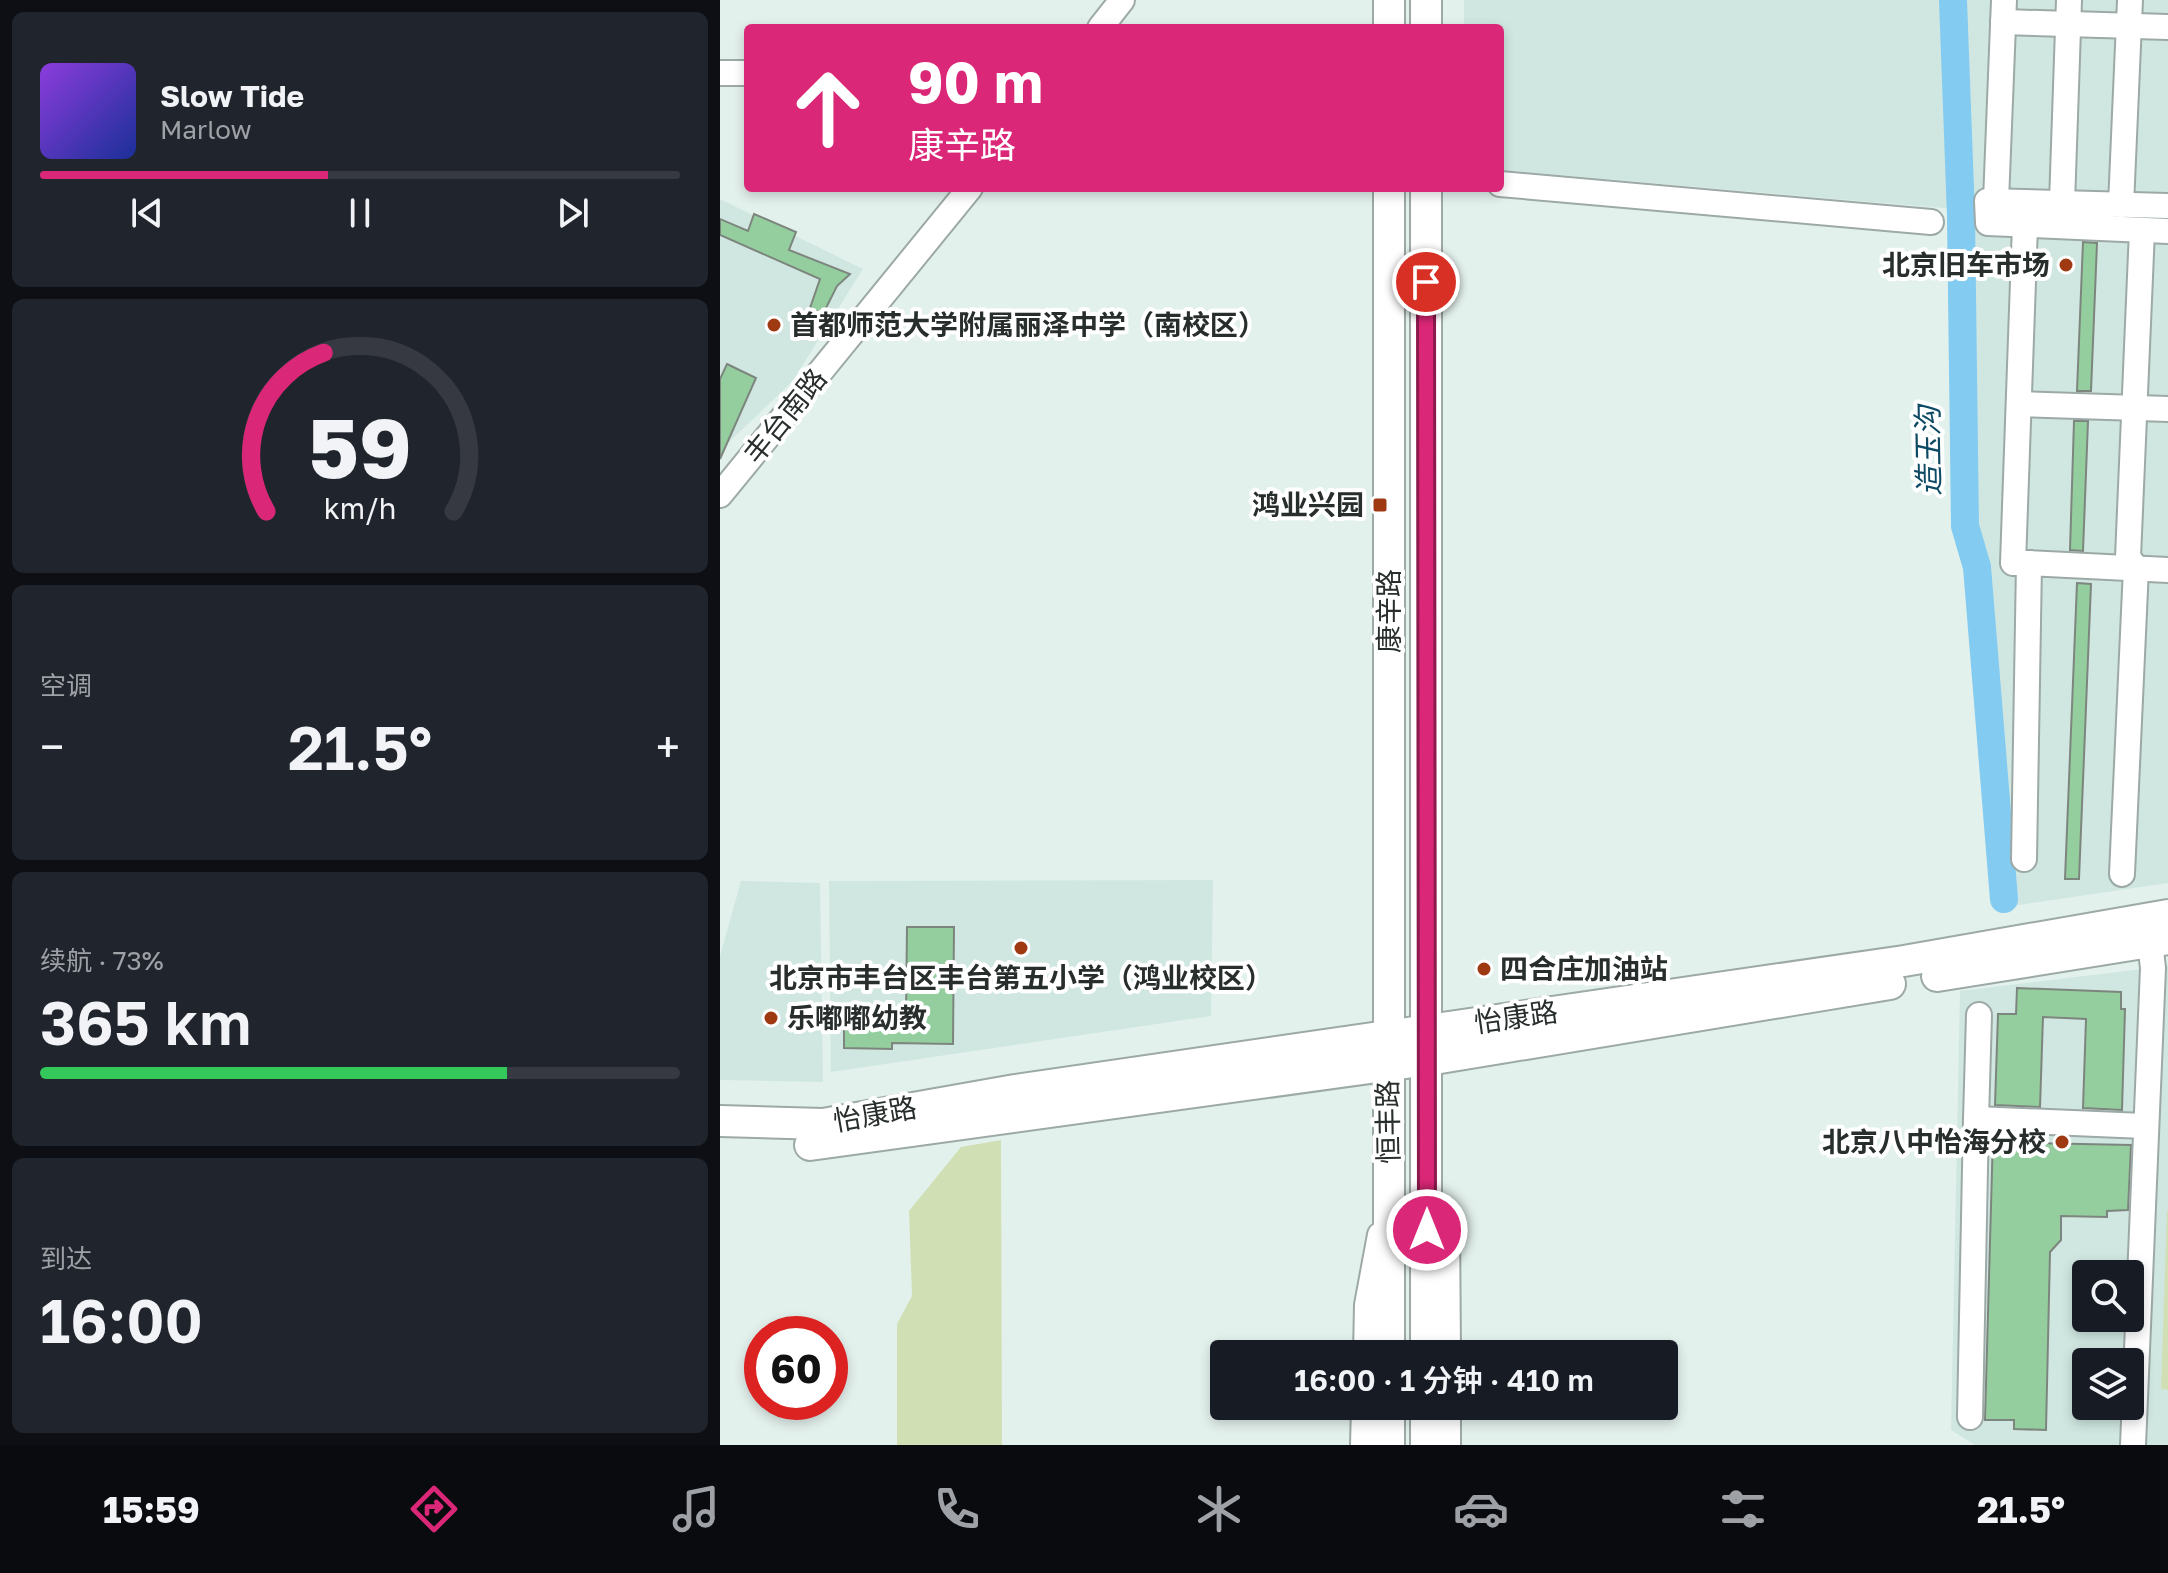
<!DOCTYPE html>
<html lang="zh">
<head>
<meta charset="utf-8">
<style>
	body { margin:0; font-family:"Golos Text","Noto Sans SC",sans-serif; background:#20242c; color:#f1f3f6; height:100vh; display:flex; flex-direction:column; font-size:30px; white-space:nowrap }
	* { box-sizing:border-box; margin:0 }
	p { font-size:26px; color:#9ea1a6 }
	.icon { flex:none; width:44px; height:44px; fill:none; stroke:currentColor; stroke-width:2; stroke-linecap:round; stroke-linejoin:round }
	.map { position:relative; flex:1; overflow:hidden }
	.details { display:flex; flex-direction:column; gap:12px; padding:12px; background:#0d0f14; width:720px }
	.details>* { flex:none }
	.hud { position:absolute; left:24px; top:24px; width:760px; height:168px; border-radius:8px; box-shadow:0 4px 12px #0003; background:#db2777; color:#fff; overflow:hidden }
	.controls { position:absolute; left:1352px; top:1260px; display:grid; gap:16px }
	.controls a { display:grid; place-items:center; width:72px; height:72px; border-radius:8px; background:#171b24; box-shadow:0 4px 12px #0003; font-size:40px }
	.speed { position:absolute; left:24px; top:1316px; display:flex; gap:16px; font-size:40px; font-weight:700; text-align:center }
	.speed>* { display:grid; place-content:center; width:104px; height:104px; border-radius:50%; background:#171b24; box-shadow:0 4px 12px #0003; line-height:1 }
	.speed .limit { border:12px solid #d22; background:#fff; color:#111 }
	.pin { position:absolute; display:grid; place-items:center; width:68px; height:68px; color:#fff; margin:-34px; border:4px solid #fff; border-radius:50%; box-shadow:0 2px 8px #0007 }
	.me { position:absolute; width:88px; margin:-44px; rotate:0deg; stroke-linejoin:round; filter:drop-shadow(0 0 6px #0008) }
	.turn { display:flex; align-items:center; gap:28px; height:168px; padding:0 32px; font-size:36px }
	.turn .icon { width:104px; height:104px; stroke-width:2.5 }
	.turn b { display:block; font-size:56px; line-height:68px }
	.big { font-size:60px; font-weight:600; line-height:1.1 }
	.details .widget { flex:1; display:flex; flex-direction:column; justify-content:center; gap:12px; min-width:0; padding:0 28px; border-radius:12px; background:#20242c }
	.details .dial { align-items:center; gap:0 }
	.dial svg { height:208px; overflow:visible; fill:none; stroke:#363941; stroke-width:7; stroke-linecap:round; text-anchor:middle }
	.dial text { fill:#f1f3f6; stroke:none }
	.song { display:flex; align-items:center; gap:24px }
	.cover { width:96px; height:96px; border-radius:12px; background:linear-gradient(135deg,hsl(270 70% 55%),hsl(230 70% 35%)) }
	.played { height:8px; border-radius:4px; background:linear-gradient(90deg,#db2777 45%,#363941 45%) }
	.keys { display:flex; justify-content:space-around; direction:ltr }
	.heat { display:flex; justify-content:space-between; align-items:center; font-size:44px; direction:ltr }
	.charge { height:12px; border-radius:6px; background:linear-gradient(90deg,#34c759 73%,#363941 0) }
	.trip { position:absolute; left:490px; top:1340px; width:468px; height:80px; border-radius:8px; background:#171b24; box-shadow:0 4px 12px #0003; font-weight:600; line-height:80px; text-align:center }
	.tab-bar { display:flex; height:128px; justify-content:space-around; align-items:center; background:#090b0e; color:#9ea1a6 }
	.tab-bar .icon { width:56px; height:56px }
	.tab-bar .active { color:#db2777 }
	.tab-bar b { font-size:36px; color:#f1f3f6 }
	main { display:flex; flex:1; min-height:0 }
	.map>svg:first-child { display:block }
	.built { fill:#d0e7e1; fill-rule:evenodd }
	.green { fill:#d1dfb4 }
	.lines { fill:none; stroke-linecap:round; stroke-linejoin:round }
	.river { stroke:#83cbf1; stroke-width:28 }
	.building { fill:#94ce9e; stroke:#7d867e; stroke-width:2 }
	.minor-casing { stroke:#9ca9a6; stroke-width:28 }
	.major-casing { stroke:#9ca9a6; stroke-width:34 }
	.minor { stroke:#fff; stroke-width:24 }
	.major { stroke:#fff; stroke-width:30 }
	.route-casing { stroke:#8e194d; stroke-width:20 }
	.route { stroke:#db2777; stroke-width:14 }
	.poi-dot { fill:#9f3912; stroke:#fff; stroke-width:3 }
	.labels { text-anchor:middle; stroke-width:8; stroke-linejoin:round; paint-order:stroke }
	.poi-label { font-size:28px; font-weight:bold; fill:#282e2c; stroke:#fff; text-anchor:end }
	.street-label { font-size:28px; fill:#282e2c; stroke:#fff }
	.water-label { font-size:30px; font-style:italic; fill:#0f4a64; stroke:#fff }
</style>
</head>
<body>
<main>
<section class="details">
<div class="widget">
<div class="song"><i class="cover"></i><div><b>Slow Tide</b><p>Marlow</p></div></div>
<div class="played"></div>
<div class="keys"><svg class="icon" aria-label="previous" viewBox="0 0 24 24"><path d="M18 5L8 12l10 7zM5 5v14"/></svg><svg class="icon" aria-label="pause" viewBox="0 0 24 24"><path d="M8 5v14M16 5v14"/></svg><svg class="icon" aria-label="next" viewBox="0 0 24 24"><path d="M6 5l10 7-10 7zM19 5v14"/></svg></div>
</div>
<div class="widget dial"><svg viewBox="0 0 100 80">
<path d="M14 69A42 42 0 1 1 86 69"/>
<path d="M14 69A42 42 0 0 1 36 8" stroke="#db2777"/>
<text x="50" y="56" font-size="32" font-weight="700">59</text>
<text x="50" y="72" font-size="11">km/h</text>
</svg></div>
<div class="widget"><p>空调</p>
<div class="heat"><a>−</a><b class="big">21.5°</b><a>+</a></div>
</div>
<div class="widget"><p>续航 · 73%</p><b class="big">365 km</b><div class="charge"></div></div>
<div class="widget"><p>到达</p><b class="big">16:00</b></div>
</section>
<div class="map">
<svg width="1448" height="1445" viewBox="0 0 1448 1445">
	<rect width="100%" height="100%" fill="#e3f1ed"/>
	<g class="built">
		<polygon points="744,0 1226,0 1234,209 780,170 780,28 744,28"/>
		<polygon points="1236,0 1448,0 1448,883 1291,906 1268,565 1253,529"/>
		<polygon points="0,199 143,269 72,382 9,442 0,438"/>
		<polygon points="493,880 491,1016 111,1072 109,881"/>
		<polygon points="21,881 100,883 103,1082 0,1080 0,956"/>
		<path d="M1448 966V1445H1255L1231 1430 1240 991ZM1366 1274H1410V1318H1366ZM1366 1362H1410V1406H1366Z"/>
	</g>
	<g class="green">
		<polygon points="281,1140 282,1445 177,1445 177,1324 192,1296 189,1211 241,1147"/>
		<polygon points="1447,1211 1448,1211 1448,1390 1441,1389"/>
	</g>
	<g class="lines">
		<polyline class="river" points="1233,0 1241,216 1245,526 1257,567 1284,899"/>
	</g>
	<g class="building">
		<polygon points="34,214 76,232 69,250 130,274 117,286 103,314 90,308 100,279 0,235 0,219 28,231"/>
		<polygon points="1363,242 1377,243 1371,391 1357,391"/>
		<polygon points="7,364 36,378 0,459 0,379"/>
		<polygon points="1354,421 1368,421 1363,551 1350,550"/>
		<polygon points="1357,583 1371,584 1359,879 1345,879"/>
		<polygon points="187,927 234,927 233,1044 172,1043 172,1049 124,1048 124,1016 186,1016"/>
		<polygon points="1297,988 1401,992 1401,1009 1405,1009 1402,1110 1363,1108 1366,1019 1323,1017 1320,1107 1275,1105 1278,1014 1296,1014"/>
		<polygon points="1273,1135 1312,1136 1312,1143 1411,1145 1408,1210 1387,1211 1387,1217 1341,1216 1341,1240 1330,1252 1326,1430 1294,1429 1294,1420 1265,1420"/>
	</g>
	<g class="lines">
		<g class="minor-casing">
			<g id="minor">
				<polyline points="1283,22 1448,27"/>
				<polyline points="380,28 402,0"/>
				<polyline points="0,73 28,73"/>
				<polyline points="780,184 1211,222"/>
				<polyline points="1276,201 1284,0"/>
				<polyline points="1342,203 1349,0"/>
				<polyline points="1401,205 1410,0"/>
				<polyline points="1448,206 1267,201 1268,223 1448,231"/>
				<polyline points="1305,225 1293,563 1309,563"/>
				<polyline points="1299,404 1448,409"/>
				<polyline points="0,495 250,188"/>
				<polyline points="1304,859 1309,563 1448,570"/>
				<polyline points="1402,874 1416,568 1408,557 1422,230"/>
				<polyline points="1256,1119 1259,1015"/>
				<polyline points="707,1199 727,1220 728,1354"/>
				<polyline points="646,1354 647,1305 660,1235"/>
				<polyline points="728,1406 728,1445"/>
				<polyline points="1250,1417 1256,1119 1424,1126"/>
				<polyline points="643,1445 644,1406"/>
				<polyline points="1413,1445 1433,968 1430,942"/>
			</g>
		</g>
		<g class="major-casing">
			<g id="major">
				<polyline points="669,0 669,28"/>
				<polyline points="706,28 706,0"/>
				<polyline points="706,188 706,1354"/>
				<polyline points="1217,976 1448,939"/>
				<polyline points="0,1121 103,1124 295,1090 1184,961 1448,915"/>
				<polyline points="90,1145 708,1060 1170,984"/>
				<polyline points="669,1354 669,188"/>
				<polyline points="669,1406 669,1445"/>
				<polyline points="706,1445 706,1406"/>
			</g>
		</g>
		<use href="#minor" class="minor"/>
		<use href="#major" class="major"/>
	</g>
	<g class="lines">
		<g class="route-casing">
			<polyline id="route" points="706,282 707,1230"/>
		</g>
		<use href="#route" class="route"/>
	</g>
	<g class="poi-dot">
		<circle cx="1346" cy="265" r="8"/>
		<circle cx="54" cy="325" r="8"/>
		<rect x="652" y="497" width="16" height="16" rx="4"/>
		<circle cx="301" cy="948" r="8"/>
		<circle cx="764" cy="969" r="8"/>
		<circle cx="51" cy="1018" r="8"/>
		<circle cx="1342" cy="1142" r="8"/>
	</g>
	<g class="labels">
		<g class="poi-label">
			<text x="1330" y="275">北京旧车市场</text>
			<text x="70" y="335" text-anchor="start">首都师范大学附属丽泽中学（南校区）</text>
			<text x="644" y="515">鸿业兴园</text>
			<text x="780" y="979" text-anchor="start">四合庄加油站</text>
			<text x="301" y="988" text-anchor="middle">北京市丰台区丰台第五小学（鸿业校区）</text>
			<text x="67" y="1028" text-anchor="start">乐嘟嘟幼教</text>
			<text x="1326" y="1152">北京八中怡海分校</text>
		</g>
		<g class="street-label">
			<text transform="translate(65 416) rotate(-51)" y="10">丰台南路</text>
			<text transform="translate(669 611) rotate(-90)" y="10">康辛路</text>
			<text transform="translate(796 1017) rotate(-8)" y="10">怡康路</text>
			<text transform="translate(155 1114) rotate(-10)" y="10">怡康路</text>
			<text transform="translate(668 1122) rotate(-91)" y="10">恒丰路</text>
		</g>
		<g class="water-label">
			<text transform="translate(1209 451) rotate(-91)" y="10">造玉沟</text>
		</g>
	</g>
</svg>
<div class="controls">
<a><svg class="icon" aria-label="search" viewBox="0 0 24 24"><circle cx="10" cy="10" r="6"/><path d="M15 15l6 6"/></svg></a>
<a><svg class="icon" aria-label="layers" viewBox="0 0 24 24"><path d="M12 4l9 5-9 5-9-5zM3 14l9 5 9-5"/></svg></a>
</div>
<div class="speed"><div class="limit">60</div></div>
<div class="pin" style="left:706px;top:282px;background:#d93025"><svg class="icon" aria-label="arrive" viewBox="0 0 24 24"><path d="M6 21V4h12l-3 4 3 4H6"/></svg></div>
<svg class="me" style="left:707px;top:1230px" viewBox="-20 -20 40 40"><circle r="17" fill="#db2777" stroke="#fff" stroke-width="3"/><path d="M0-11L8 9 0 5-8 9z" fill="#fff"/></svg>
<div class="trip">16:00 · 1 分钟 · 410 m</div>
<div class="hud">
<div class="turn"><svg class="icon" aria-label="ahead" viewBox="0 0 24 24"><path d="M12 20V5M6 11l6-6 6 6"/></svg><div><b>90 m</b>康辛路</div></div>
</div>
</div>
</main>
<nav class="tab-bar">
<b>15:59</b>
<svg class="icon active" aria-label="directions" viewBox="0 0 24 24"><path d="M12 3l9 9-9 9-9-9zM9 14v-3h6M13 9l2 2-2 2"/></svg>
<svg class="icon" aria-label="music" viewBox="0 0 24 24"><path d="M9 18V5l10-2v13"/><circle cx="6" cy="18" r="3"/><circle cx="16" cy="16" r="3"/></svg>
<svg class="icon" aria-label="phone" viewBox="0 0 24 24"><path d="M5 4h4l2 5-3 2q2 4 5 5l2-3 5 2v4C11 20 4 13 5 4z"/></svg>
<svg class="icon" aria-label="climate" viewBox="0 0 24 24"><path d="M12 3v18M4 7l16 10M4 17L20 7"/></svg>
<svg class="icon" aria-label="car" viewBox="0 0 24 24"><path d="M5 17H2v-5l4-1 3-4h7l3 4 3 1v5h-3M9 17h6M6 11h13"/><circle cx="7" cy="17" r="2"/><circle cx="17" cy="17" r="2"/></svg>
<svg class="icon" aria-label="filters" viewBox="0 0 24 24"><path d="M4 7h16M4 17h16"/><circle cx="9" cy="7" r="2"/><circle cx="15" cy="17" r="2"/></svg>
<b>21.5°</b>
</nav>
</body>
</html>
